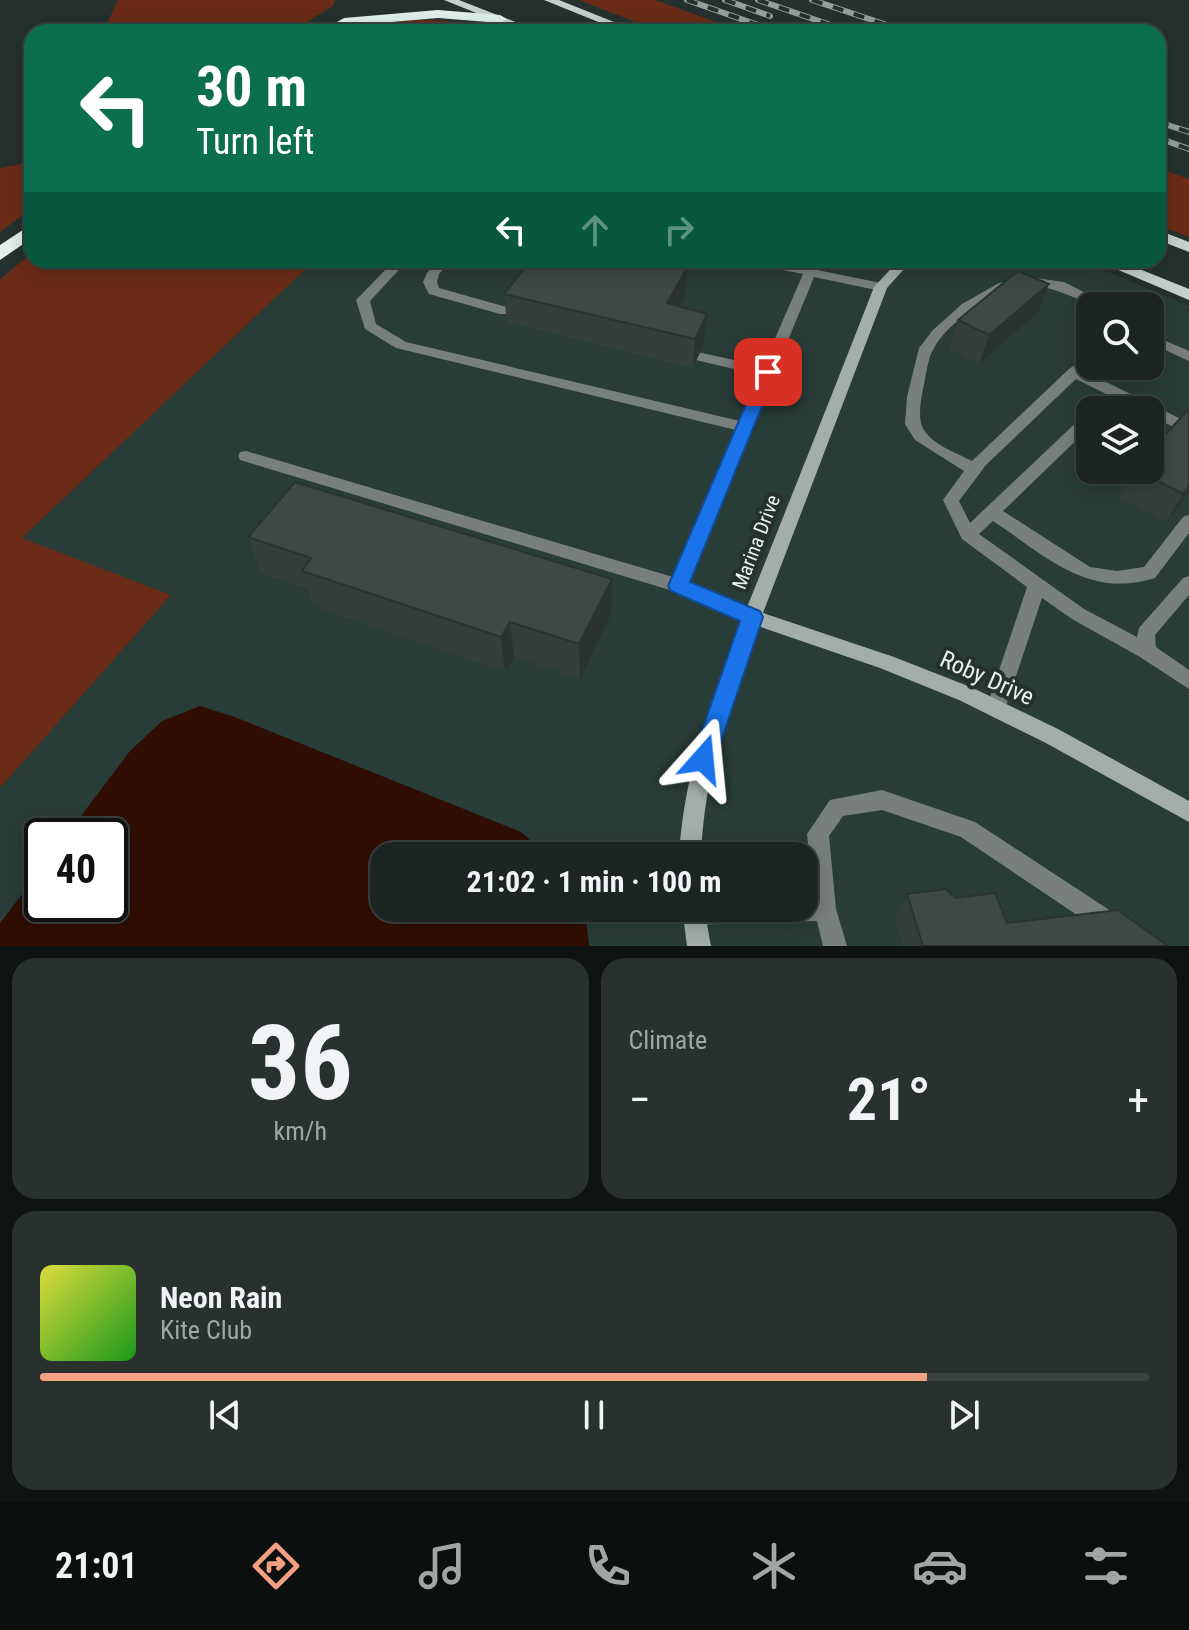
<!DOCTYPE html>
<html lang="en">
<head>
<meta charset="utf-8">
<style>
	body { margin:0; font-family:"Roboto Condensed",sans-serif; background:#29312f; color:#f1f3f6; height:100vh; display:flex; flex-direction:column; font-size:30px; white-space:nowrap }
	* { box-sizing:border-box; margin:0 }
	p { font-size:26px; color:#a0a5a5 }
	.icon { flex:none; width:44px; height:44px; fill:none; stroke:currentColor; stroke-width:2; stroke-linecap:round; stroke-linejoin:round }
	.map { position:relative; height:946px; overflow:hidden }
	.details { display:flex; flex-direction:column; gap:12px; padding:12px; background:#0f1413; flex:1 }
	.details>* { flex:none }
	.guide { position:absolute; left:24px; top:24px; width:1142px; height:244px; border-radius:24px; box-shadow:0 4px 20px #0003,0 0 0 2px #3a4240; background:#0b6e4f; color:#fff; overflow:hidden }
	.tools { position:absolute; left:1076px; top:292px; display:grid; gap:16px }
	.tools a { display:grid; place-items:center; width:88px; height:88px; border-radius:16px; background:#1c2522; box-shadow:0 4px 20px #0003,0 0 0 2px #3a4240; font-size:40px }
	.speed { position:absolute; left:24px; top:818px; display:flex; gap:16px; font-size:40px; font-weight:700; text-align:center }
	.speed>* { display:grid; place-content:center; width:104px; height:104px; border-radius:50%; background:#1c2522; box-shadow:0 4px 20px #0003,0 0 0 2px #3a4240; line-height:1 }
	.speed .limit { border:4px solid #111; border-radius:12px; background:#fff; color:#111 }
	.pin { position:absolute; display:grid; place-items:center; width:68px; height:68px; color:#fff; margin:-34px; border-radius:16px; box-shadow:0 4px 12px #0006 }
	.me { position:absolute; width:88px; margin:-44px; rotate:18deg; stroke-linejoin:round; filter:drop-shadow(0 0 6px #0008) }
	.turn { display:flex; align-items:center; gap:28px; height:168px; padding:0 40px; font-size:36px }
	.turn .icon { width:104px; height:104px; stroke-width:2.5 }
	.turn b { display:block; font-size:56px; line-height:68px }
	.lanes { display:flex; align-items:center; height:76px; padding:0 40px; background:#0003; justify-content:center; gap:40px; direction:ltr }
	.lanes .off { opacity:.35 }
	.big { font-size:60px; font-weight:700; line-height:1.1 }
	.details .tile { flex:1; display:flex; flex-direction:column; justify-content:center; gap:12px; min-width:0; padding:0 28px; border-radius:24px; background:#29312f }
	.details .dial { align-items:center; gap:0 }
	.dial b { font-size:104px; line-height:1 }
	.song { display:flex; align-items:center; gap:24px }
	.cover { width:96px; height:96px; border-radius:12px; background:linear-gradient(135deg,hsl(60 70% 55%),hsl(120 70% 35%)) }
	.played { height:8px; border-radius:4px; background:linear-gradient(90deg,#f39f82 80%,#3a4240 80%) }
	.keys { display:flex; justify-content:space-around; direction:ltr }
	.heat { display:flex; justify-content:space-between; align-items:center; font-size:44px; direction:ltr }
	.details .tiles { flex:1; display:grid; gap:12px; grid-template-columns:1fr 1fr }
	.tile:last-child { grid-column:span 2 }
	.trip { position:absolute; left:370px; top:842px; width:448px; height:80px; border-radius:24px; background:#1c2522; box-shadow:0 4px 20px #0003,0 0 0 2px #3a4240; font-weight:700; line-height:80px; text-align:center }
	.tab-bar { display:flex; height:128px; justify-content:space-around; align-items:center; background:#0b0f0e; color:#a0a5a5 }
	.tab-bar .icon { width:56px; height:56px }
	.tab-bar .selected { color:#f39f82 }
	.tab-bar b { font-size:36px; color:#f1f3f6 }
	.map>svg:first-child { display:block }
	.built { fill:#293d38; fill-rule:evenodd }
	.green { fill:#6a2c16 }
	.water { fill:#300e03 }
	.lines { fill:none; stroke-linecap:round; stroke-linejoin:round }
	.lane { fill:#797f7d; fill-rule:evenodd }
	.secondary { fill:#a3adaa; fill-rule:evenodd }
	.primary { fill:#c3d0cd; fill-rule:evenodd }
	.highway { fill:#e1f0ec; fill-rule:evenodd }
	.rail-casing { stroke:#959f9d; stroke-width:6 }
	.rail { stroke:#25312e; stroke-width:4; stroke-dasharray:11; stroke-linecap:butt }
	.wall { fill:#343f3c }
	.shaded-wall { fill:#2b3331 }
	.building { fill:#3d4946; stroke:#2b3331; stroke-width:2 }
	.route { fill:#1a73e8; stroke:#114b97; stroke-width:2 }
	.labels { text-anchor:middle; stroke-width:8; stroke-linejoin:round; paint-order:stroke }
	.street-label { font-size:20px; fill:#ebf2f1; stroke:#25312e }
	.near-street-label { font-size:24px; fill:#ebf2f1; stroke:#25312e }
</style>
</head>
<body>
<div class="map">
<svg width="1189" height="946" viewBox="0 0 1189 946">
	<rect width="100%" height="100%" fill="#25312e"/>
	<path class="built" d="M315 260H1080L1189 306V946H0V788L171 595 21 539ZM1090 306H1150V366H1090ZM1090 410H1150V470H1090ZM42 836H110V904H42ZM384 856H804V908H384Z"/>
	<g class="green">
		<polygon points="118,0 335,0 333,6 291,32 103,32"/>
		<polygon points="579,0 655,0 744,32 661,32"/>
		<polygon points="415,19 448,21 490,32 365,32 383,24"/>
		<polygon points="32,154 32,208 0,232 0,168 21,164"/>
		<polygon points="1158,168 1189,179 1189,237 1158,225"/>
		<polygon points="32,253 32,260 315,260 22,538 171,595 0,788 0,279"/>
	</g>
	<polygon class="water" points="200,706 235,717 521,832 548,856 384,856 384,908 585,908 589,946 0,946 0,923 42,868 42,904 110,904 110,836 66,836 130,751 162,721"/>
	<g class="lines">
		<g class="lane">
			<polygon points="395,260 408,260 370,301 376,324 406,342 740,421 760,375 687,358 685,355 692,351 763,366 803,274 749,263 747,260 771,260 806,267 809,260 821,260 817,270 886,284 886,290 881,291 814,277 688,583 758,612 761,617 758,622 752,624 673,591 240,460 238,456 240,452 246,451 673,577 736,430 396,348 365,329 356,300"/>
			<polygon points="438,260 451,260 439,274 437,282 439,288 510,308 510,314 500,314 429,294 423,282 427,273"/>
			<path d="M1029 277 1064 282 1112 306C1075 306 1051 277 1011 288 988 295 945 326 934 348 927 359 926 377 923 389 921 399 918 416 922 426 928 443 957 453 972 461L1069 369 1090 354V366L1084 371 1189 423V434L1150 416V410H1138L1118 400 1107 410H1090L1106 394 1076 379 986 465 959 501 970 523 1085 414 1090 413V427L1003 511 1090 567 1117 571 1144 567 1183 517 1189 515V533L1155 578C1088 599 1046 556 993 521L979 534 1084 609 1137 637 1139 628 1183 578 1189 576V595L1155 635 1156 647 1189 670V689L1140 657 1072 619 1042 598 1003 715 996 718 989 715 986 709 1027 587 962 539 943 500 964 471 915 440 905 424 907 397 919 348 933 330 962 304 999 283Z"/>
			<polygon points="1150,334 1189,351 1189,361 1150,343"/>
			<polygon points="882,790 975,822 1152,938 1156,946 1123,946 961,837 882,810 843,816 829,836 836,909 847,946 823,946 817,921 694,925 686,922 683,914 685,908 804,908 804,898 813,898 807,834 830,800"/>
		</g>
		<g class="secondary">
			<path d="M899 260H912L887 288 763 613 894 657 973 688 1058 729 1189 801V822L1044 742 959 700 880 668 758 626C729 701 704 775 701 856H679C685 753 726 660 764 565 801 472 838 380 874 287Z"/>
			<polygon points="682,908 704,908 711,946 687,946"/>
		</g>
		<g class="primary">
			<polygon points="444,0 459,0 541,32 524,32"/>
			<polygon points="544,0 559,0 639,32 623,32"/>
			<polygon points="1158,230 1189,242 1189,252 1158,240"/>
			<polygon points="1095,260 1117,260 1189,289 1189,300"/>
		</g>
		<g class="highway">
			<polygon points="438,10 500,15 507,19 500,23 438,18 344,26 337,22 344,18"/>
			<polygon points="32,224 32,238 0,260 0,245"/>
		</g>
		<g class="rail-casing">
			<g id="rail">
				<polyline points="687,0 778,32"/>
				<polyline points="725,0 770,16"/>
				<polyline points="758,0 851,32"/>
				<polyline points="812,0 908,32"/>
				<polyline points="1158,122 1189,132"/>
				<polyline points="1158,138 1189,149"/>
			</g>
		</g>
		<use href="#rail" class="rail"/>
	</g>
	<g class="wall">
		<polygon points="687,268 685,296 679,306 704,343 693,368 507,322 504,294"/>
		<polygon points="1038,312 979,364 949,349 958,320"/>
		<polygon points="1134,470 1150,470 1189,494 1166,522 1119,498"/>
		<polygon points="248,537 611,615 580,679 514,657 505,672 313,606 308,589 261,573"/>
		<polygon points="907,894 956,898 1007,923 1168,946 903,946 895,918"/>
	</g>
	<g class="shaded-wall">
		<polygon points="687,268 685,296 666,331 667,303"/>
		<polygon points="1049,284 1038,312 979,364 989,335"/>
		<polygon points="707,314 704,343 693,368 695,339"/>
		<polygon points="1189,486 1189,494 1166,522 1183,494"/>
		<polygon points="612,579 611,615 580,679 579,644"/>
		<polygon points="510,622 514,657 505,672 501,637"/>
	</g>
	<g class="building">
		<polygon points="531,260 659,260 687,268 667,303 707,314 695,339 504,294"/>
		<polygon points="1018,271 1049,284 989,335 958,320"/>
		<polygon points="1188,410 1189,410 1189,486 1183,494 1137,470 1150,470 1150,451"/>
		<polygon points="295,482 612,579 579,644 510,622 501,637 302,571 311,558 248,537"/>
		<polygon points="946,889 956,898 995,893 1007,923 1118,910 1168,946 923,946 907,894"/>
	</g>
	<polygon class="route" points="768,367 776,372 690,582 760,611 763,617 715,759 712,766 703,770 695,766 692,759 740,621 671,591 668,586 760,372"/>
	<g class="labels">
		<g class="street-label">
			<text transform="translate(756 542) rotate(-69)" y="7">Marina Drive</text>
		</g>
		<g class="near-street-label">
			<text transform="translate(987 678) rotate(24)" y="8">Roby Drive</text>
		</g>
	</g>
</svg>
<div class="tools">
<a><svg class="icon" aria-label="search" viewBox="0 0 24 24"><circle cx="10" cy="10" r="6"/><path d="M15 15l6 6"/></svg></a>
<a><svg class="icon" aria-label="layers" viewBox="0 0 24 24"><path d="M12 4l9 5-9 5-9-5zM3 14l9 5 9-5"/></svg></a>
</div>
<div class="speed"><div class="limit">40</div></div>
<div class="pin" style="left:768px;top:372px;background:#d93025"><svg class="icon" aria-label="arrive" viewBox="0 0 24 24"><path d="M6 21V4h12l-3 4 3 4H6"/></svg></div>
<svg class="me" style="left:703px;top:759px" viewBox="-20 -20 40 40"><path d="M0-17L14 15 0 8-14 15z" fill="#1a73e8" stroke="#fff" stroke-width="4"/></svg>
<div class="trip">21:02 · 1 min · 100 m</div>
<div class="guide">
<div class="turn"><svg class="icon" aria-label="left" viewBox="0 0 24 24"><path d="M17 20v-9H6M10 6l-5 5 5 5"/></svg><div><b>30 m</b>Turn left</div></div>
<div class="lanes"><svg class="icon" aria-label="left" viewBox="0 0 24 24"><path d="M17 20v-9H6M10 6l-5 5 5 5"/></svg><svg class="icon off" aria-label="ahead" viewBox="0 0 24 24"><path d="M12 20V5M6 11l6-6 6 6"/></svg><svg class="icon off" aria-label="right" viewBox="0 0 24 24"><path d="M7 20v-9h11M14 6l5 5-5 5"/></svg></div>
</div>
</div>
<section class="details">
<div class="tiles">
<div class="tile dial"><b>36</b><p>km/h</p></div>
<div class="tile"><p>Climate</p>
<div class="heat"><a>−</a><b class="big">21°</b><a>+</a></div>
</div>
<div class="tile">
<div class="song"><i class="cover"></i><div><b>Neon Rain</b><p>Kite Club</p></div></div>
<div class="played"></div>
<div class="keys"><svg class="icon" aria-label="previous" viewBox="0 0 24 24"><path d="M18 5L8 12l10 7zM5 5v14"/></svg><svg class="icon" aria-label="pause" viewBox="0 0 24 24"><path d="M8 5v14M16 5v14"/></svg><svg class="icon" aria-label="next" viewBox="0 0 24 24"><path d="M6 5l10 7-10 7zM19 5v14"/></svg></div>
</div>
</div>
</section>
<nav class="tab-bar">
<b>21:01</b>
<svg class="icon selected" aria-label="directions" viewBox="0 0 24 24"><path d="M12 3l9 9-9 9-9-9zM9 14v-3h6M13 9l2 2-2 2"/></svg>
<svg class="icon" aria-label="music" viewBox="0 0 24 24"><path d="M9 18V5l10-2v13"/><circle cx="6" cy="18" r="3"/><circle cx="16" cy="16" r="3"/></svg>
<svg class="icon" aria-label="phone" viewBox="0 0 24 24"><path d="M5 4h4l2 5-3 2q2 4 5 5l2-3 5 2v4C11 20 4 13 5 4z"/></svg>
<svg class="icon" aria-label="climate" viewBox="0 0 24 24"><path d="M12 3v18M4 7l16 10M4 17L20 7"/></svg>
<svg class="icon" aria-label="car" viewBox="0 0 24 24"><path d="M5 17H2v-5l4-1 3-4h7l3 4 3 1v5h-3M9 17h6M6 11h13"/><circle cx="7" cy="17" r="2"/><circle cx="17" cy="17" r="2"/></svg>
<svg class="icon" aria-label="filters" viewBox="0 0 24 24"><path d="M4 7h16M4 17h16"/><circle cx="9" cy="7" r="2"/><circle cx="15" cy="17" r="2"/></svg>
</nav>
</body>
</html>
